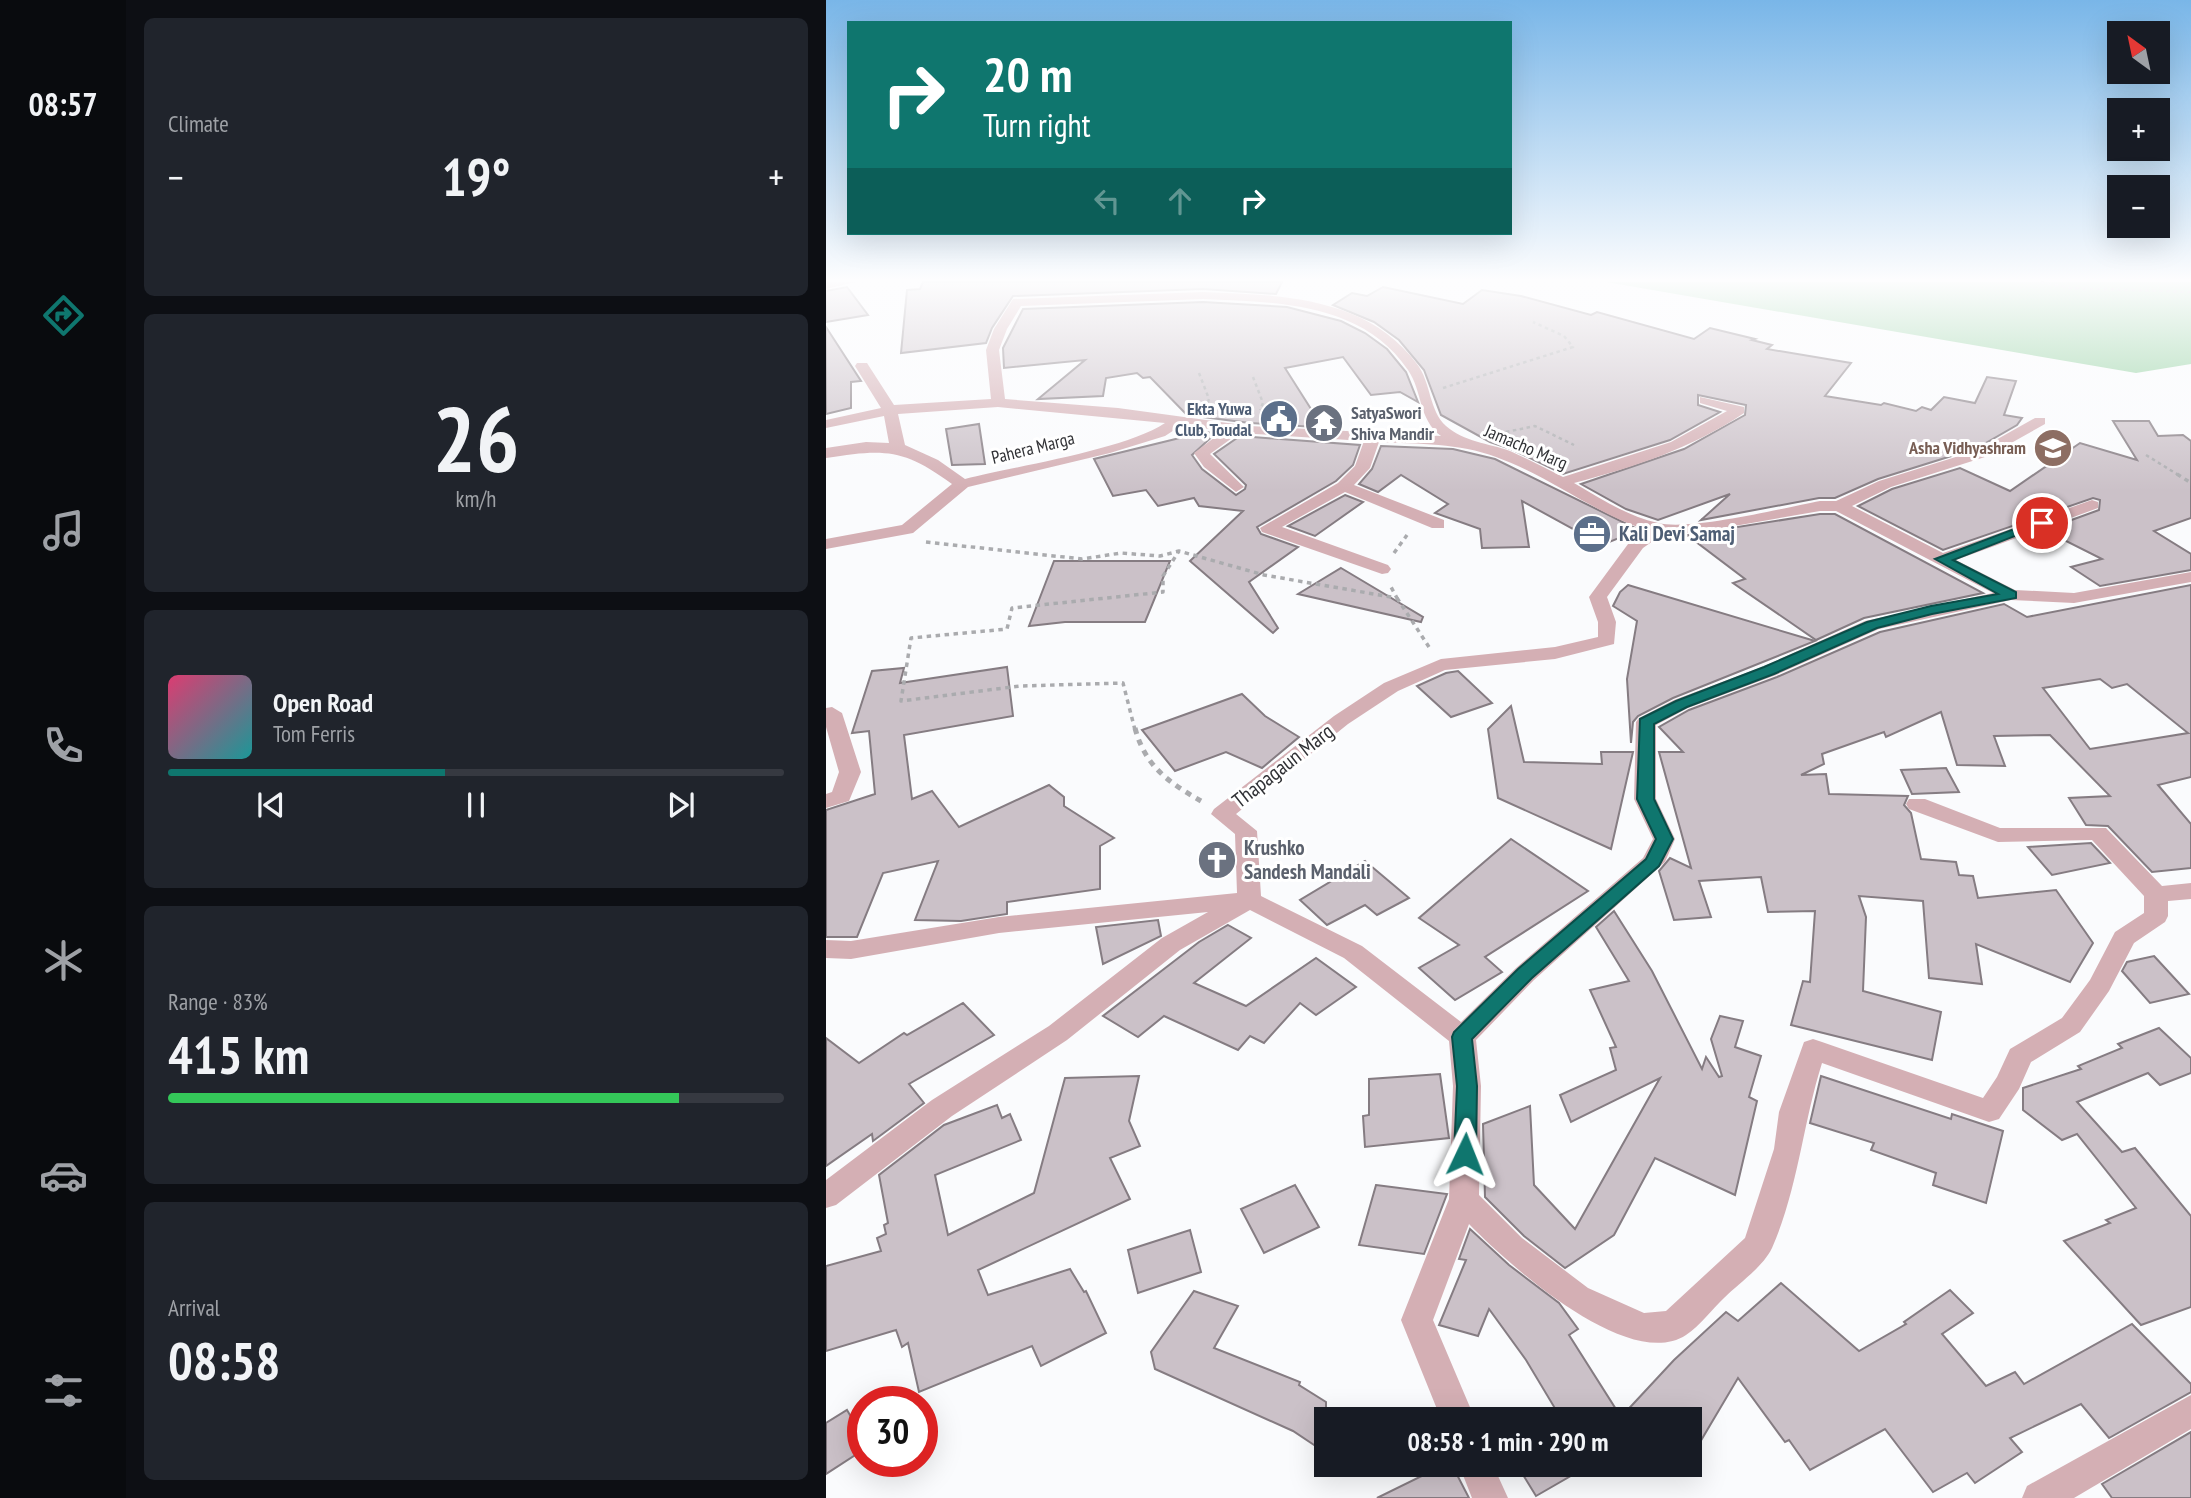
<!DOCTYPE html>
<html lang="en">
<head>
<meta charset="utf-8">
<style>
	body { margin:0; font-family:"PT Sans Narrow",sans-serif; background:#20242c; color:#f1f3f6; height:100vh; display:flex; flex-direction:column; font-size:26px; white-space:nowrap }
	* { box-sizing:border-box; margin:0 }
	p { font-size:23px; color:#9ea1a6 }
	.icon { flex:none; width:38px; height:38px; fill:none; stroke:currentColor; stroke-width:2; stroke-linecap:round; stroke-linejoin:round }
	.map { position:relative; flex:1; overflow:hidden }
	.panel { display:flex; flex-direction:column; gap:18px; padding:18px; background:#0d0f14; width:700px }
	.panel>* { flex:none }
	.guide { position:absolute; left:21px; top:21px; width:665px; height:214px; border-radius:0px; box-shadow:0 7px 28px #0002; background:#0f766e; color:#fff; overflow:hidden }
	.needle { width:46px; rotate:327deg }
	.fabs { position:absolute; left:1281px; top:21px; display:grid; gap:14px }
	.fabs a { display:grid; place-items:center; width:63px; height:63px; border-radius:0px; background:#171b24; box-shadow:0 7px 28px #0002; font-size:35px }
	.speed { position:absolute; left:21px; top:1386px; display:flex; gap:14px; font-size:35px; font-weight:700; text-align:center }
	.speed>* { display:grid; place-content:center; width:91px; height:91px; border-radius:50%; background:#171b24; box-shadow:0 7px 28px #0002; line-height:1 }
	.speed .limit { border:10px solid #d22; background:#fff; color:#111 }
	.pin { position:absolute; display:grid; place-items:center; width:60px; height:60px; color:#fff; margin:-30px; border:4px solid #fff; border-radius:50%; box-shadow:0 2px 7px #0007 }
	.me { position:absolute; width:77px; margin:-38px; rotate:2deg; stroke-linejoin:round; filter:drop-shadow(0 0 5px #0008) }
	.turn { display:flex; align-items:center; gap:24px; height:147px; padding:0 21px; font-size:32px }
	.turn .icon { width:91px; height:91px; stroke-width:2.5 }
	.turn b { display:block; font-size:49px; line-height:60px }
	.lanes { display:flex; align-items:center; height:66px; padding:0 21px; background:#0003; justify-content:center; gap:35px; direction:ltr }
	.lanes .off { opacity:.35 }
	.big { font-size:52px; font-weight:800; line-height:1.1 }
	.panel .tile { flex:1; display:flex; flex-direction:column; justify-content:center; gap:10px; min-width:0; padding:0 24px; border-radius:10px; background:#20242c }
	.panel .dial { align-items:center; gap:0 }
	.dial b { font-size:91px; line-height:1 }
	.song { display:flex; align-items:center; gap:21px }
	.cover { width:84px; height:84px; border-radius:10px; background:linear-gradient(135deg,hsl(340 70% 55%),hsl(180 70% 35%)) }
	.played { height:7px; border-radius:4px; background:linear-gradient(90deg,#0f766e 45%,#363941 45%) }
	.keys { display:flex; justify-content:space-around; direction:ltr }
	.heat { display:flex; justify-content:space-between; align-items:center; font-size:38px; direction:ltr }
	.charge { height:10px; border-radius:5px; background:linear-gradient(90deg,#34c759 83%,#363941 0) }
	.trip { position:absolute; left:488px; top:1407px; width:388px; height:70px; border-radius:0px; background:#171b24; box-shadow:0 7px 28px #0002; font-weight:800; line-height:70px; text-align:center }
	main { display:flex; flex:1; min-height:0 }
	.menu { display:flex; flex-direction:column; width:126px; justify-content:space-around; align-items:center; background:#090b0e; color:#9ea1a6 }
	.menu .icon { width:49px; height:49px }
	.menu .active { color:#0f766e }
	.menu b { font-size:32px; color:#f1f3f6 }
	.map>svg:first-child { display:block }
	.forest { fill:#8dce9b }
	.building { fill:#cbc1c8; stroke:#857c82; stroke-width:2; fill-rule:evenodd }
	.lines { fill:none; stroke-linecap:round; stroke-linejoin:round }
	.path-far2 { stroke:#aaabae; stroke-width:2.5; stroke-dasharray:3.5 3.5; stroke-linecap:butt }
	.path-far1 { stroke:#aaabae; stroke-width:3.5; stroke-dasharray:4.5 4.5; stroke-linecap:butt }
	.path { stroke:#aaabae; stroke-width:5; stroke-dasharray:6 6; stroke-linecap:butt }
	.minor { fill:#d4afb4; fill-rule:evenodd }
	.route { fill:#0f766e; stroke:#0a4d48; stroke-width:2 }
	.labels { text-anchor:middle; stroke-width:6; stroke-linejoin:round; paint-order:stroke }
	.far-service-label { font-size:18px; font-weight:bold; fill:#4e5e75; stroke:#fff; text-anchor:end }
	.far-worship-label { font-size:18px; font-weight:bold; fill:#5b616d; stroke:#fff; text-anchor:start }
	.far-street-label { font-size:18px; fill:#303135; stroke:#fff }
	.far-education-label { font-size:18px; font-weight:bold; fill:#785e54; stroke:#fff; text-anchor:end }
	.service-label { font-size:21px; font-weight:bold; fill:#4e5e75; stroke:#fff; text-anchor:start }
	.street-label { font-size:21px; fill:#303135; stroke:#fff }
	.worship-label { font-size:21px; font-weight:bold; fill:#5b616d; stroke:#fff; text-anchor:start }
</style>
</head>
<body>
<main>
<nav class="menu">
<b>08:57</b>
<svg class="icon active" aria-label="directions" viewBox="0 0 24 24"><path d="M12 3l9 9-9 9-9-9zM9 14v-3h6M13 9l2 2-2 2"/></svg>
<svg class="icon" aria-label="music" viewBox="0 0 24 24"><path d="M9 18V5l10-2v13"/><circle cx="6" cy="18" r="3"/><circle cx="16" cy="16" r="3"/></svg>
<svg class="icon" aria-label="phone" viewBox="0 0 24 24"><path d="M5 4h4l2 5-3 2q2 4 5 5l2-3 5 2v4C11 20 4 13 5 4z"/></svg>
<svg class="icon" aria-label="climate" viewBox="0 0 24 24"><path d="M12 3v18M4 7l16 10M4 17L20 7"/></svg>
<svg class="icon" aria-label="car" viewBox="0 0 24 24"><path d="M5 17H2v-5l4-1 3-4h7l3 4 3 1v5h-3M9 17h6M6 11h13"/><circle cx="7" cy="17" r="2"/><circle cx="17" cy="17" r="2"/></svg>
<svg class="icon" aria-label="filters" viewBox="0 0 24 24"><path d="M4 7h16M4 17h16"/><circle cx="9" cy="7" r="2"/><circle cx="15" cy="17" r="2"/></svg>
</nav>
<section class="panel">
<div class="tile"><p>Climate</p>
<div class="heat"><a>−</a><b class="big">19°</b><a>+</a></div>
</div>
<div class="tile dial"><b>26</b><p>km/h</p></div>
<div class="tile">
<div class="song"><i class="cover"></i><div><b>Open Road</b><p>Tom Ferris</p></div></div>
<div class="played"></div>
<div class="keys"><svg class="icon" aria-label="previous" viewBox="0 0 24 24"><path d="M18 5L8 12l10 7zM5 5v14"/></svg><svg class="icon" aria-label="pause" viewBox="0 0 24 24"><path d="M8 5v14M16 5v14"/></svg><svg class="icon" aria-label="next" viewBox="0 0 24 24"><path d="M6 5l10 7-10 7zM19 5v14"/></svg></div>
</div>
<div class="tile"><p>Range · 83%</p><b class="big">415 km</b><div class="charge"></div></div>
<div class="tile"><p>Arrival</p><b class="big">08:58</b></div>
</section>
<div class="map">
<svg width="1365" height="1498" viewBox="0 0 1365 1498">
	<rect width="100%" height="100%" fill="#fafbfd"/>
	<polygon class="forest" points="780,282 1365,282 1365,364 1310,373"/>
	<g class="building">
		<polygon points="97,282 456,282 450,294 377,289 187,296 166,328 160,343 75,353 81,290 94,289"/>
		<polygon points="21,287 42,315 0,322 0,291"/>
		<polygon points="557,287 637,304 656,290 695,296 765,315 771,312 868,339 884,328 929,339 926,340 946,345 941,349 1025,363 999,396 1055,405 1058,403 1090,411 1096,407 1105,410 1118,397 1149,403 1161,377 1190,381 1178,415 1196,418 1191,425 1151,448 1052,479 1009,498 993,498 875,520 904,494 832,520 800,509 755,484 858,449 919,415 920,405 872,395 872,405 894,412 844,440 737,474 685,449 664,442 615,415 598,370 573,340 548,322 507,305 526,293 541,296"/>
		<polygon points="377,302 461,307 515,321 539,333 561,349 580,372 592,402 574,392 545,395 517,357 459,368 492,420 507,420 506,428 424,423 361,415 324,377 317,378 311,373 280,378 277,396 212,399 259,360 178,368 177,348 197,309"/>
		<polygon points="0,327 35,381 25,382 25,408 0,414"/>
		<polygon points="1287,421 1323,421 1332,436 1357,435 1365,441 1365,518 1328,531 1365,554 1365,570 1274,586 1245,567 1276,559 1218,530 1273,510 1274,500 1267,498 1117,550 1032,506 1066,489 1134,468 1184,491 1254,443 1311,460"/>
		<polygon points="153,424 159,464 126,465 120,429"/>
		<polygon points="369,431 390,433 366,455 376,469 410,495 419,489 420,485 388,454 414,436 534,445 527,465 510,481 431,527 435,534 472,547 423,582 452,628 447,633 364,561 417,511 373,506 368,498 332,506 320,490 287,496 268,459 370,434"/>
		<polygon points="555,446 627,449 669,459 813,530 776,545 696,501 703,547 656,548 654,529 609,513 622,504 575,475 552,492 533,484 546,469"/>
		<polygon points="519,495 537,502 489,536 462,526"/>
		<polygon points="994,514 1009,514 1157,593 1038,618 990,640 907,583 919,579 861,535"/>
		<polygon points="228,561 344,561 319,622 239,622 203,626"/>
		<polygon points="515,568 597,617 595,622 472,594"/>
		<polygon points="802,585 989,641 847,698 812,716 807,722 805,743 801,679 811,621 787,606 794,592"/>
		<path d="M1365 585V777L1332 785 1365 824V868L1326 872 1282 826 1260 825 1243 798 1284 796 1224 735 1168 736 1179 766 1131 765 1115 712 1060 737 1058 732 996 754 998 764 975 775 1000 774 1003 794 1082 796 1078 805 1085 813 1095 859 1130 862 1133 875 1147 876 1152 898 1230 890 1267 943 1244 982 1150 944 1156 984 1103 978 1097 901 1033 896 1040 917 1037 991 1115 1012 1106 1060 965 1025 977 981 984 982 989 911 942 912 935 877 873 881 885 917 848 920 833 871 844 858 865 868 833 752H857L833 727 863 710 951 677 1054 632 1178 604 1201 617ZM1274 679 1286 688 1301 684 1362 733 1264 749 1217 688Z"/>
		<polygon points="181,667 187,716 78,735 86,799 106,791 133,827 223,785 238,797 238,806 288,838 274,846 274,889 181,902 181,914 135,921 89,920 112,861 57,873 31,937 0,937 0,810 49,794 43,731 26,733 46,671 78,668 74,683"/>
		<polygon points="632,671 666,703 625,717 591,686 620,673"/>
		<polygon points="416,694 439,716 473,737 436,768 400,752 349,771 316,730"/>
		<polygon points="685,706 698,762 776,764 775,752 807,752 785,849 672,798 662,729"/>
		<polygon points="1120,768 1133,792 1086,794 1075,770"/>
		<polygon points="685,839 762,891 659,957 676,972 629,1000 593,968 633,945 593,918"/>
		<polygon points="1265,843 1284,863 1226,875 1202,847"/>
		<polygon points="539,861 583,898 551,915 539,905 501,925 474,900"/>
		<polygon points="788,911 826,971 876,1069 880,1057 893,1077 896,1076 885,1039 894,1016 917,1021 909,1047 935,1056 923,1097 931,1101 909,1195 829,1158 788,1235 739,1268 698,1236 659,1197 657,1124 704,1106 708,1185 749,1229 834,1078 745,1122 734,1095 790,1070 784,1048 790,1047 764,990 803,981 770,927"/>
		<polygon points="332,920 335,936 277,964 270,927"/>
		<polygon points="402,925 425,938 368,983 420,1006 490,958 530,987 490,1015 474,1003 438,1043 424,1036 412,1050 338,1016 312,1037 277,1016 373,942"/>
		<polygon points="1328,956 1363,994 1324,1003 1296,971 1301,962"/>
		<polygon points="137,1003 168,1035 83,1084 98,1103 47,1141 46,1134 0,1166 0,1038 33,1063 78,1033 81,1035"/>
		<polygon points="1333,1028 1365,1058 1365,1073 1334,1085 1322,1073 1251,1102 1296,1152 1309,1148 1365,1216 1365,1307 1315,1325 1238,1241 1284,1223 1280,1220 1310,1208 1251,1134 1236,1140 1197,1110 1197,1088 1255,1069 1252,1066 1296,1048 1292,1044"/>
		<polygon points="614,1074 623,1138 539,1147 537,1116 543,1115 543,1079"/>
		<polygon points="313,1076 303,1121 314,1146 284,1158 304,1199 152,1270 162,1295 244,1269 258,1292 260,1291 280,1333 215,1366 206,1346 93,1392 82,1343 76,1347 70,1330 0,1351 0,1266 55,1251 51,1238 60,1234 58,1225 62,1223 53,1175 118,1125 171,1105 176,1118 184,1114 195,1140 109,1175 122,1235 208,1193 239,1078"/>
		<polygon points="995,1076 1125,1119 1126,1114 1177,1131 1160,1203 1107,1185 1110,1173 1045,1150 1048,1143 984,1123"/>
		<polygon points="469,1185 493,1227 438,1253 415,1209"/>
		<polygon points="550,1185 621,1194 598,1254 533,1245"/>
		<polygon points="644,1229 683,1265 733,1303 752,1329 743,1335 795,1417 848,1360 900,1312 912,1321 955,1283 1033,1351 1080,1324 1078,1322 1124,1290 1147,1313 1116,1334 1160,1386 1189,1372 1198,1384 1306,1324 1365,1384 1365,1392 1283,1438 1255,1404 1184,1438 1196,1452 1149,1483 1141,1473 1107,1492 1059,1429 984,1470 963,1440 959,1442 912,1378 864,1459 864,1416 858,1419 711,1419 730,1410 700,1360 663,1309 652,1336 613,1325 640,1260 633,1259"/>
		<polygon points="364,1230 375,1272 312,1293 302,1250"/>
		<polygon points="368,1291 412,1306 388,1348 474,1382 473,1385 500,1402 500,1453 467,1431 329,1369 325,1352"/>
		<polygon points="21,1410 37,1437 37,1450 0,1474 0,1423"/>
		<polygon points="1365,1432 1365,1498 1286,1498 1276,1484"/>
		<polygon points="618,1465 626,1465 643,1498 551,1498"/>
		<polygon points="691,1465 774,1465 766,1469 764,1465 710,1496"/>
	</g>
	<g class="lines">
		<g class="path-far2">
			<polyline points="1215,282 1244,288 1365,292"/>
			<polyline points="373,373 383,399 381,405"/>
			<polyline points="427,377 437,403 434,410"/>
			<polyline points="617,388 747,347 738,336 707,322"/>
			<polyline points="680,432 709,426 748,445"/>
			<polyline points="1320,455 1354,476"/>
		</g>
		<g class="path-far1">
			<polyline points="1351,474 1365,483"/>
			<polyline points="100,542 256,559 295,553 334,556 353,551 438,575 571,598 565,587"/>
			<polyline points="568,553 581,535"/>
			<polyline points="571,598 603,647"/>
			<polyline points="309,730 297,683 194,686 75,701 85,638 181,629 186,608 337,592 337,576 353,551"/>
		</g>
		<path class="path" d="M309 728C319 766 342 782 375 801"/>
		<g class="minor">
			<polygon points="0,282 29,282 0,289"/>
			<path d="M377 292C454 295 541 296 591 364 605 382 603 411 620 426 638 442 662 443 684 451 702 459 719 468 737 477L845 442 901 411 874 403V397L918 407V413C866 448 809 467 748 483 775 499 801 516 832 523 865 531 957 508 994 501H1010L1053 481 1152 450 1209 418H1219V424L1162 456 1065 487 1026 506 1117 553 1266 500 1272 502V508L1130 560 1189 590 1248 593 1365 572V582L1248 603 1185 600 1053 629 950 675 862 708 830 725V799L849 839 839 862 708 980 650 1040 655 1086 653 1195 696 1238 762 1288 818 1313 840 1311 919 1238 948 1149 953 1112 978 1042 987 1039 996 1042 1157 1098 1171 1077 1184 1049 1236 1018 1264 980 1289 932 1318 913V896L1266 840 1172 842 1083 809 1080 804 1083 799H1099L1174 828H1280L1336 886 1365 883V899L1342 901V916L1339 922 1308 943 1283 991 1254 1032 1205 1062 1193 1089 1173 1119 1163 1122 996 1063C977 1123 972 1189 946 1248 937 1267 913 1283 898 1298 886 1309 874 1326 860 1335 802 1373 681 1263 643 1224L607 1320 649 1419H615L575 1320 623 1199 627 1086 623 1041 518 958 424 910 354 950 241 1040 126 1116 10 1205 0 1208V1180L106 1100 223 1026 336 938 382 912 173 933 25 959 0 958V940L25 941 173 917 411 893 409 834 385 814 388 809 508 716 558 683 615 659 729 647 772 637V622L763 597 805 540 820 530C766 512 723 476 670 457 633 443 593 444 553 442L544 468 528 485 618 520V528H606L519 492 456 527 562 565 565 569 562 573 556 574 436 532 434 528 512 483 529 466 538 441 413 433 384 454 418 487 410 492 378 467 368 453 397 431 356 425 339 436 284 453 142 487 87 533 0 549V539L76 525 126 484C77 448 58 449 0 458V448L40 442 63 443 58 416 0 428V420L55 408 29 366 31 363H41L68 405 165 399 160 350 168 329 187 299ZM377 299C450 302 536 302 582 370 597 392 592 419 615 436L424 426 292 408 179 399 173 350 181 329 195 306ZM172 407 339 423C298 450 190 466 139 479L112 460 79 445 72 414ZM994 511H1010L1167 593 1039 621 936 667 848 700 813 718 810 722 808 799 827 839 817 858 690 968 635 1022 536 946 435 896 431 831 410 814 522 724 572 691 619 670 729 659 788 644 790 622 781 597 817 548 837 534 874 532Z"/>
			<polygon points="6,707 16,713 35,772 23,801 0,808 0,794 6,792 13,772 0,727 0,708"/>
			<polygon points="1365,1395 1365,1429 1248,1498 1196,1498 1201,1486"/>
			<polygon points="633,1465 667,1465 682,1498 646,1498"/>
		</g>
	</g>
	<linearGradient id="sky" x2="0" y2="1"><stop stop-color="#79b6e8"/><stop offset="0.57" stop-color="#fdfdfe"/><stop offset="1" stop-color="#fdfdfe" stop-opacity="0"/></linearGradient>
	<rect width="1365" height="491" fill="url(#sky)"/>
	<polygon class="route" points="1212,520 1222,523 1127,560 1190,592 1190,598 1106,614 1051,628 948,674 861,707 828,724 828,799 847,839 833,866 706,978 646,1039 651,1086 650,1154 647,1160 639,1163 631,1160 628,1154 631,1086 626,1037 628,1032 692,969 820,859 830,839 811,799 814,719 850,701 938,667 1041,622 1105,606 1172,594 1109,559"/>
	<defs>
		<g id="civic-disc" transform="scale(2.0125)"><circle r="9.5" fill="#5c6f8a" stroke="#fff"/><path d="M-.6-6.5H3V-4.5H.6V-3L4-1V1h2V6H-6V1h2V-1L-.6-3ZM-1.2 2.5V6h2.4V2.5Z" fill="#fff"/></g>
		<g id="temple-disc" transform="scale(2.0125)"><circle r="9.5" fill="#6b7280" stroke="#fff"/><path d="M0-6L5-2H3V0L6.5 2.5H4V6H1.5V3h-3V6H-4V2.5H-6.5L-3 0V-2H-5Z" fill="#fff"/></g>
		<g id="school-disc" transform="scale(2.0125)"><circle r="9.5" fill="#8d6e63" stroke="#fff"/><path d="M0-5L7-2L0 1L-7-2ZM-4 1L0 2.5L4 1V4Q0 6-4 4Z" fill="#fff"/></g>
		<g id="office-disc" transform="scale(2.0125)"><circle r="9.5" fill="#5c6f8a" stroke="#fff"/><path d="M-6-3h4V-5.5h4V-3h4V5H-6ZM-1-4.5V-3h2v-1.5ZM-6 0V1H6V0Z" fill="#fff"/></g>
		<g id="church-disc" transform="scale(2.0125)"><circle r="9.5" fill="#6b7280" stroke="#fff"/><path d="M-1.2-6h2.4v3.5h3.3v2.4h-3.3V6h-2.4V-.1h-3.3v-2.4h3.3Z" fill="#fff"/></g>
	</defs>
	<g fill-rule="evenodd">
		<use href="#civic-disc" x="453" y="419"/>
		<use href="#temple-disc" x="498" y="423"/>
		<use href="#school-disc" x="1227" y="448"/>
		<use href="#office-disc" x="766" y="534"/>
		<use href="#church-disc" x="391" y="860"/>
	</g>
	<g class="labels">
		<g class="far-service-label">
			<text x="426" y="415">Ekta Yuwa<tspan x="426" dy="21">Club, Toudal</tspan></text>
		</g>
		<g class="far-worship-label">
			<text x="525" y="419">SatyaSwori<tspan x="525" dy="21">Shiva Mandir</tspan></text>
		</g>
		<g class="far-street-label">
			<text transform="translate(700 447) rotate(23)" y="6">Jamacho Marg</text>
			<text transform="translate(207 448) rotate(-14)" y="6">Pahera Marga</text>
		</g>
		<g class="far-education-label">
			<text x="1200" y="454">Asha Vidhyashram</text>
		</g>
		<g class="service-label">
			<text x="793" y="541">Kali Devi Samaj</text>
		</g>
		<g class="street-label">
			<text transform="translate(457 766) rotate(-38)" y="7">Thapagaun Marg</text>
		</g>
		<g class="worship-label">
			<text x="418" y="855">Krushko<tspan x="418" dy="24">Sandesh Mandali</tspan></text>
		</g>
	</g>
</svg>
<div class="fabs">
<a><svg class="needle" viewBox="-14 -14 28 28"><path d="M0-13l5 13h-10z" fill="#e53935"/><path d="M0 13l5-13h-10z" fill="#9ea1a6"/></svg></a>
<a>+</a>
<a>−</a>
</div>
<div class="speed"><div class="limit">30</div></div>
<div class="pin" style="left:1216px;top:523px;background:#d93025"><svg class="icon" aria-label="arrive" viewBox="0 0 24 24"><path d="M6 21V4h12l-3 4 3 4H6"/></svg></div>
<svg class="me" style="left:639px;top:1154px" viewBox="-20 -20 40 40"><path d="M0-17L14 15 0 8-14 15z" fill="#0f766e" stroke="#fff" stroke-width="4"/></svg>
<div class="trip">08:58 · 1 min · 290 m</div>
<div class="guide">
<div class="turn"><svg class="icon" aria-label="right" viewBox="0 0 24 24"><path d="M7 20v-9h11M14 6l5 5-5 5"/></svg><div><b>20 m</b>Turn right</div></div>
<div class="lanes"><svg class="icon off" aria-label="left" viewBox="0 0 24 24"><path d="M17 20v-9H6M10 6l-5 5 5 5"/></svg><svg class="icon off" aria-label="ahead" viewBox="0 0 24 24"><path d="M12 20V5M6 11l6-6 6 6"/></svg><svg class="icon" aria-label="right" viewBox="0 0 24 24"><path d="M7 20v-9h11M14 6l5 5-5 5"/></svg></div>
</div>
</div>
</main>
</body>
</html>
